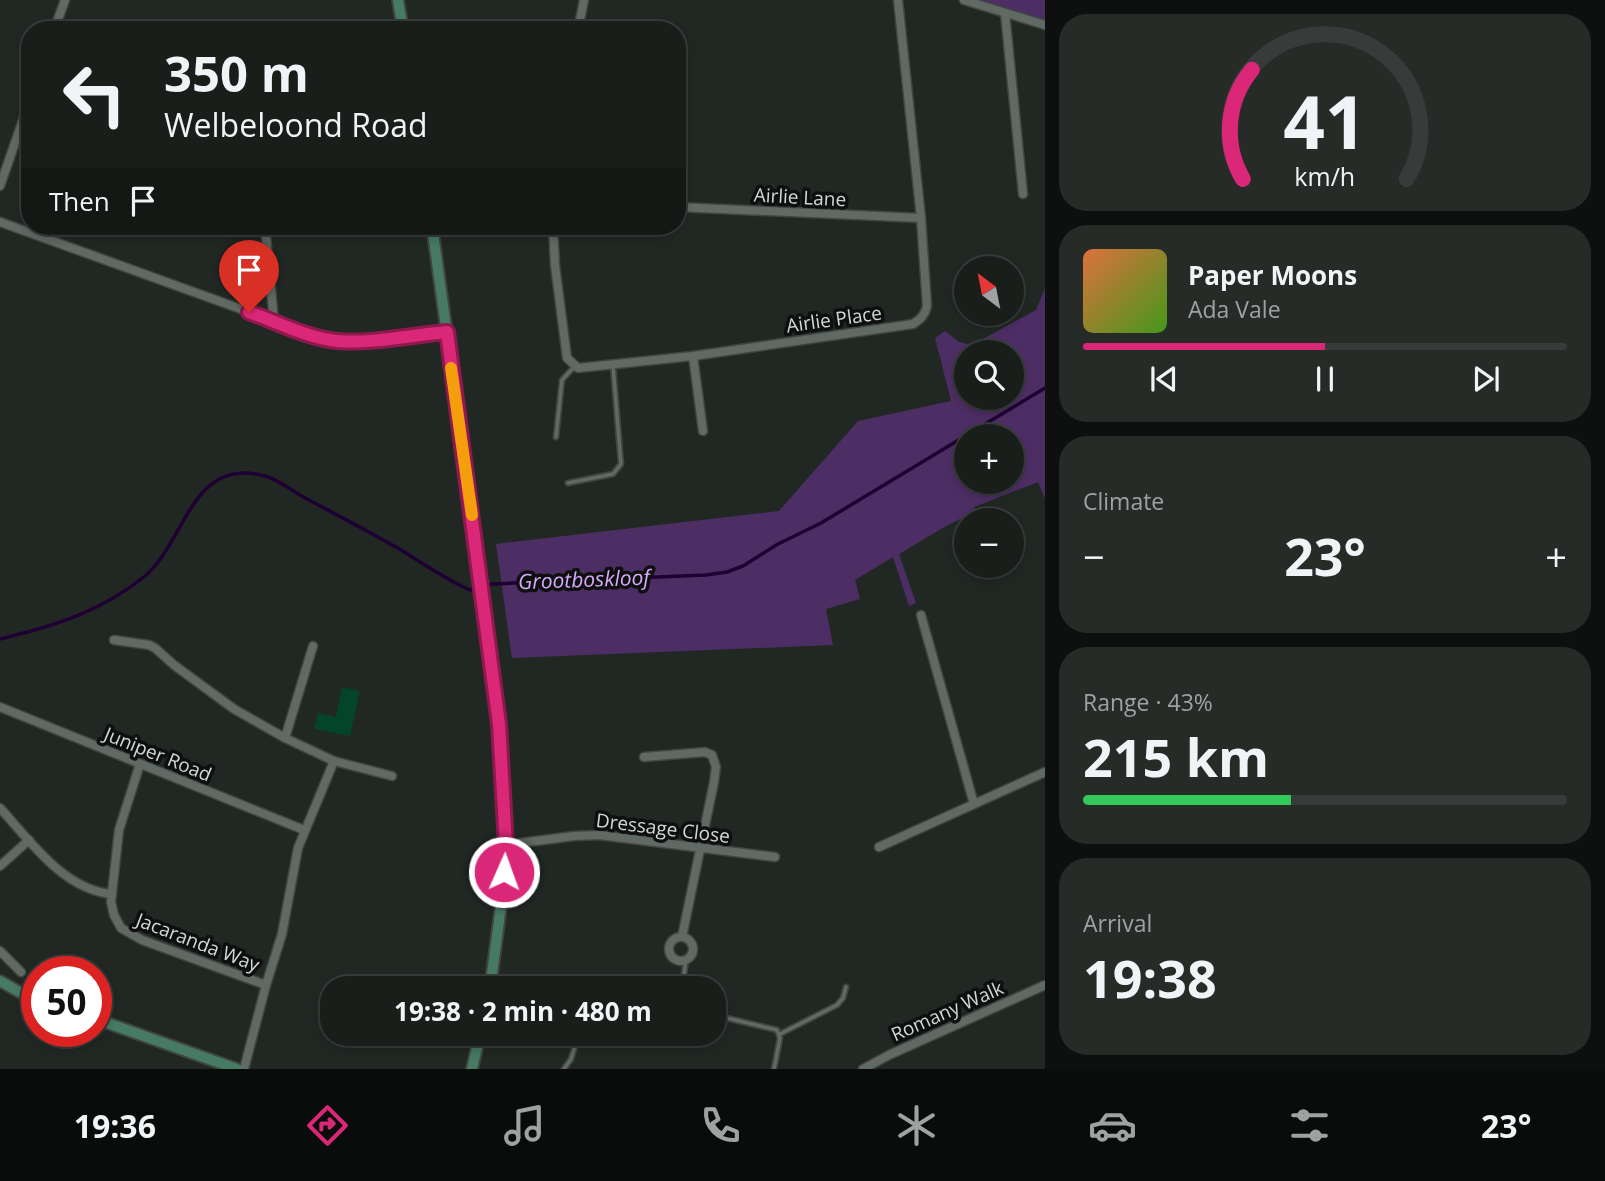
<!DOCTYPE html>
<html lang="en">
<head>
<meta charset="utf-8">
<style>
	body { margin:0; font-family:"Open Sans",sans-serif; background:#262b28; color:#f1f3f6; height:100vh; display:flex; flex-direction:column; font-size:26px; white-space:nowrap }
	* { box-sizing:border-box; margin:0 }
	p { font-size:23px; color:#9fa2a3 }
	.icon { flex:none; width:38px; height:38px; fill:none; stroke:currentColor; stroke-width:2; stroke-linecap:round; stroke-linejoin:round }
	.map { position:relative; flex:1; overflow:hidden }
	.details { display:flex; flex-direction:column; gap:14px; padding:14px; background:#0e100f; width:560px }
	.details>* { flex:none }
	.banner { position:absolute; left:21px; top:21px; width:665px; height:214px; border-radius:28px; box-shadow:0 4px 10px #0003,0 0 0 2px #373c3a; background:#191e1b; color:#f1f3f6; overflow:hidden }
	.needle { width:46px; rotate:328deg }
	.buttons { position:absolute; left:954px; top:256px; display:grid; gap:14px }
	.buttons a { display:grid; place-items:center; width:70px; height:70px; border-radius:50%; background:#191e1b; box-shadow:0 4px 10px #0003,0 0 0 2px #373c3a; font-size:35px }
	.speed { position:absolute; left:21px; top:956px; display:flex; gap:14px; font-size:35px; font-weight:700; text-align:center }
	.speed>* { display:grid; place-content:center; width:91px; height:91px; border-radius:50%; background:#191e1b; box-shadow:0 4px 10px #0003,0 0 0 2px #373c3a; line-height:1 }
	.speed .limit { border:10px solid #d22; background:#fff; color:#111 }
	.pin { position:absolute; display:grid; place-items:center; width:60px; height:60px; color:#fff; margin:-72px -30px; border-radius:50% 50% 50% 0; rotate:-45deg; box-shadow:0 0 7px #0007 }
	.pin .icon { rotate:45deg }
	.me { position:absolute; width:77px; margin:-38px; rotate:2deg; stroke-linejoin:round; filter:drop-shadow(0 0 5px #0008) }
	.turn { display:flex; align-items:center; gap:24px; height:147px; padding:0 28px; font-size:32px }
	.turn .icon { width:91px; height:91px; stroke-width:2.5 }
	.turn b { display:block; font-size:49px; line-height:60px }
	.then { display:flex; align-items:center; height:66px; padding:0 28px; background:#0003; gap:14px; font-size:26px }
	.big { font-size:52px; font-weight:700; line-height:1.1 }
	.details .card { flex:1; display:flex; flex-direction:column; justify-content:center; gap:10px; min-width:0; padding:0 24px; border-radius:28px; background:#262b28 }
	.details .dial { align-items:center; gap:0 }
	.dial svg { height:182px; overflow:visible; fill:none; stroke:#373c3a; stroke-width:7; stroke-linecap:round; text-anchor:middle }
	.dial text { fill:#f1f3f6; stroke:none }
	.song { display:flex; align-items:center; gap:21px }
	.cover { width:84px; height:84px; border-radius:10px; background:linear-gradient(135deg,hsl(20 70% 55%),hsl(100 70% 35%)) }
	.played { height:7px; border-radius:4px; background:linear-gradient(90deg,#db2777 50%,#373c3a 50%) }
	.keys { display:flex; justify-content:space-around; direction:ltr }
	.heat { display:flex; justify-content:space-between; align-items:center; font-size:38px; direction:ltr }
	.charge { height:10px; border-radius:5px; background:linear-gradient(90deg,#34c759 43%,#373c3a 0) }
	.trip { position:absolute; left:320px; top:976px; width:406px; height:70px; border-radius:28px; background:#191e1b; box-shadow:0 4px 10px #0003,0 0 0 2px #373c3a; font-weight:700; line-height:70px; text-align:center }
	.tab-bar { display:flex; height:112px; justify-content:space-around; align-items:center; background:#0a0c0b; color:#9fa2a3 }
	.tab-bar .icon { width:49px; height:49px }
	.tab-bar .selected { color:#db2777 }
	.tab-bar b { font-size:32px; color:#f1f3f6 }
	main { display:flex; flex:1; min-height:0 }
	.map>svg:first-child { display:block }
	.green { fill:#4d2e64; fill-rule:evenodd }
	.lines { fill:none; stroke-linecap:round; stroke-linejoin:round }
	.stream { stroke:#1f0033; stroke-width:3.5 }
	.building { fill:#034529 }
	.lane-casing { stroke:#3f4541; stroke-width:7 }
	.street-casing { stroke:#3f4541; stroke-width:11 }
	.secondary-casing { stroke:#3f4541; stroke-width:14 }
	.lane { stroke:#616964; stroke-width:3.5 }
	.street { stroke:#616964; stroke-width:8 }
	.secondary { stroke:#467a64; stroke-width:10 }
	.route-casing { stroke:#8e194d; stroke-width:18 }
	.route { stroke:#db2777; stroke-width:12 }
	.slow { stroke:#f59e0b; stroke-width:12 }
	.labels { text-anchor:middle; stroke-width:7; stroke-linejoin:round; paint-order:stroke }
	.street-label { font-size:19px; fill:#d4d8d6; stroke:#0d100e }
	.water-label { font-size:21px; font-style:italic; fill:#d8a8ff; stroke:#0d100e }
</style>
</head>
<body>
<main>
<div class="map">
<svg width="1045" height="1069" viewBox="0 0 1045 1069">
	<rect width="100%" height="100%" fill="#212824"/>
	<g class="green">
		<polygon points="964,0 1045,0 1045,25"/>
		<path d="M1045 288V499L1038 482 974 507 975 512 946 526 899 554 916 603 909 606 893 557 855 580 860 599 826 609 833 645 512 658 496 544 779 511 858 421 951 401 935 338 945 331 959 342 972 345 1036 310ZM966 352H1012V397H966ZM966 436H1012V481H966Z"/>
	</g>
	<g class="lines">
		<path class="stream" d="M0 639C54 626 101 612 145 576 187 540 191 456 265 476 280 480 293 492 307 499 339 516 370 532 401 550 424 564 445 579 470 590L492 584 706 575 727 572 743 566 778 544 821 523 1045 388"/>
	</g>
	<polygon class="building" points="342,687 360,691 350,736 314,729 318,713 336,717"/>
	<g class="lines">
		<g class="lane-casing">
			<g id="lane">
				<polyline points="556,437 562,380 574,367"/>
				<polyline points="568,483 613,474 621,464 613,366"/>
				<polyline points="682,989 686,960"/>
				<polyline points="714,1015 777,1030 780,1038 774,1069"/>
				<polyline points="780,1034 837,1005 843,998 846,987"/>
				<polyline points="564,1069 571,1059 579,1034"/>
			</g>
		</g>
		<g class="street-casing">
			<g id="street">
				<polyline points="964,0 1045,25"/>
				<polyline points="1005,13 1023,194"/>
				<polyline points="217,29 218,30"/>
				<polyline points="54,30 65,0"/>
				<polyline points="578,30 584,0"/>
				<polyline points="0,186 30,100"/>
				<polyline points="677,207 921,218"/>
				<path d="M0 222 321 338C362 347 405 336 447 332"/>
				<polyline points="265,226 274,321"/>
				<path d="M553 226 555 265 567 358 578 368 693 356 913 324C921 319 925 315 927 306L921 218 898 0"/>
				<polyline points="693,356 703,431"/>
				<polyline points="921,615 974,804"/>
				<polyline points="114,640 149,645 155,648 174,665 234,709 285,738 334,761 392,776"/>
				<polyline points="0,707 304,830"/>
				<polyline points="285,738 313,646"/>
				<polyline points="644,757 705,752 712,755 716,767 714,782 682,937"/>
				<polyline points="140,764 119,830 111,902 114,915 121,928 142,940 266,985"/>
				<path d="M0 808C30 841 64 890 112 894"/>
				<polyline points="505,845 574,836 599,835 775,857"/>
				<polyline points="879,847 1045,772"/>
				<polyline points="0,866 29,840"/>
				<circle cx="681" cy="949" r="12"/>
				<polyline points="0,951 21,972"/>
				<polyline points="244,1069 266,985 282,934 298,848 334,761"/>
				<polyline points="863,1069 889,1055 1045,985"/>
			</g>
		</g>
		<g class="secondary-casing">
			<g id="secondary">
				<polyline points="398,0 403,30"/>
				<polyline points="432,226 481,580 502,754 505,845 502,898 490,989"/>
				<polyline points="0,981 21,993 37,999"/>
				<polyline points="96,1019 237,1069"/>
				<polyline points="472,1069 480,1034"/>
			</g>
		</g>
		<use href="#lane" class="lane"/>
		<use href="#street" class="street"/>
		<use href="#secondary" class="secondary"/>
	</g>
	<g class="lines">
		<g class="route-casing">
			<path id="route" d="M249 312C277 322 307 338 337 341 373 344 411 335 447 332L499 724 506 845 504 872"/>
		</g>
		<use href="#route" class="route"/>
		<polyline class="slow" points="451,368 472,515"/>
	</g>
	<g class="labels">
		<g class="street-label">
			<text transform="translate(800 197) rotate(3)" y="7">Airlie Lane</text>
			<text transform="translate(834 319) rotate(-8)" y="7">Airlie Place</text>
			<text transform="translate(158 754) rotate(22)" y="7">Juniper Road</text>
			<text transform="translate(663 828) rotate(7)" y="7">Dressage Close</text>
			<text transform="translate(198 942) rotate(21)" y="7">Jacaranda Way</text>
			<text transform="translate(947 1011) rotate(-24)" y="7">Romany Walk</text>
		</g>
		<g class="water-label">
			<text transform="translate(584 580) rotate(-2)" y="7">Grootboskloof</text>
		</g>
	</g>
</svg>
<div class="buttons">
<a><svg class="needle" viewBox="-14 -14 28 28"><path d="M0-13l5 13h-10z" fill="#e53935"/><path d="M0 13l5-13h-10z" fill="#9fa2a3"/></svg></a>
<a><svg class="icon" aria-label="search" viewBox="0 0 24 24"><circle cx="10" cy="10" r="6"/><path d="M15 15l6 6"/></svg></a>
<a>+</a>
<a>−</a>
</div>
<div class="speed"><div class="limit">50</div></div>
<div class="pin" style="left:249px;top:312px;background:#d93025"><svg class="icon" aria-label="arrive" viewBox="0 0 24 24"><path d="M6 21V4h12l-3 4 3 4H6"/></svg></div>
<svg class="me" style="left:504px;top:872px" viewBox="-20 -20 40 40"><circle r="17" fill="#db2777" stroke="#fff" stroke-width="3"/><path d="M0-11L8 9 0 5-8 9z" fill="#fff"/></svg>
<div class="trip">19:38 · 2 min · 480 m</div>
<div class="banner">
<div class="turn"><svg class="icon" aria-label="left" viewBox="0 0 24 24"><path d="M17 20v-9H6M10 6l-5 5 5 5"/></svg><div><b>350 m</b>Welbeloond Road</div></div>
<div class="then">Then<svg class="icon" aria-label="arrive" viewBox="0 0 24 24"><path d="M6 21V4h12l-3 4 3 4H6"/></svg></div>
</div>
</div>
<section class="details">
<div class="card dial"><svg viewBox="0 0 100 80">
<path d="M14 69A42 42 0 1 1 86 69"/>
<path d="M14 69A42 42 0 0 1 18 21" stroke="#db2777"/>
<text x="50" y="56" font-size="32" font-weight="700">41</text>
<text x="50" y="72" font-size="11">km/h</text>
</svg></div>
<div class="card">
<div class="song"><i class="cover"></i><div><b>Paper Moons</b><p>Ada Vale</p></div></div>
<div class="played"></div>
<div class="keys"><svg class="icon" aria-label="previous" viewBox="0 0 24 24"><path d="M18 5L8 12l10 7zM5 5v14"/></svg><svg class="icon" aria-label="pause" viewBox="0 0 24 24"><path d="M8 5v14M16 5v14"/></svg><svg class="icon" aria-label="next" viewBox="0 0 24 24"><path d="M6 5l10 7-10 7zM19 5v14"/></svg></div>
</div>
<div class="card"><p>Climate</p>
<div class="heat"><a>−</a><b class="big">23°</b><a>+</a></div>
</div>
<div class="card"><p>Range · 43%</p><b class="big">215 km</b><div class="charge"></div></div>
<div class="card"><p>Arrival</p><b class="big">19:38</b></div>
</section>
</main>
<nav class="tab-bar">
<b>19:36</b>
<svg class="icon selected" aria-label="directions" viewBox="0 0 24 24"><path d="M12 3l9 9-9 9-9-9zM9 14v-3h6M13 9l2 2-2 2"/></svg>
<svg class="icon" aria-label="music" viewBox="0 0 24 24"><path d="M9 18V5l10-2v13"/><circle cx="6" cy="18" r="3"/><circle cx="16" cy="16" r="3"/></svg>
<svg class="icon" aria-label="phone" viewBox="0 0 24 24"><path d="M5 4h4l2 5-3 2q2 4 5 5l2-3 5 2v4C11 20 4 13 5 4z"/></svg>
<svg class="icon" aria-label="climate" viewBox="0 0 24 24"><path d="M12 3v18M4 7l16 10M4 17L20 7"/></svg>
<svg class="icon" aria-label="car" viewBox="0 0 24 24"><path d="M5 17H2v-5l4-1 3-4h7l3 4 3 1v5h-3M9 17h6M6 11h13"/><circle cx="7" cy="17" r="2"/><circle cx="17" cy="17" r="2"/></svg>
<svg class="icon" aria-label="filters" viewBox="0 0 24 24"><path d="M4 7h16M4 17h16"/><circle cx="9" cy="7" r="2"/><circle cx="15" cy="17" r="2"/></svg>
<b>23°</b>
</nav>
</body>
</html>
